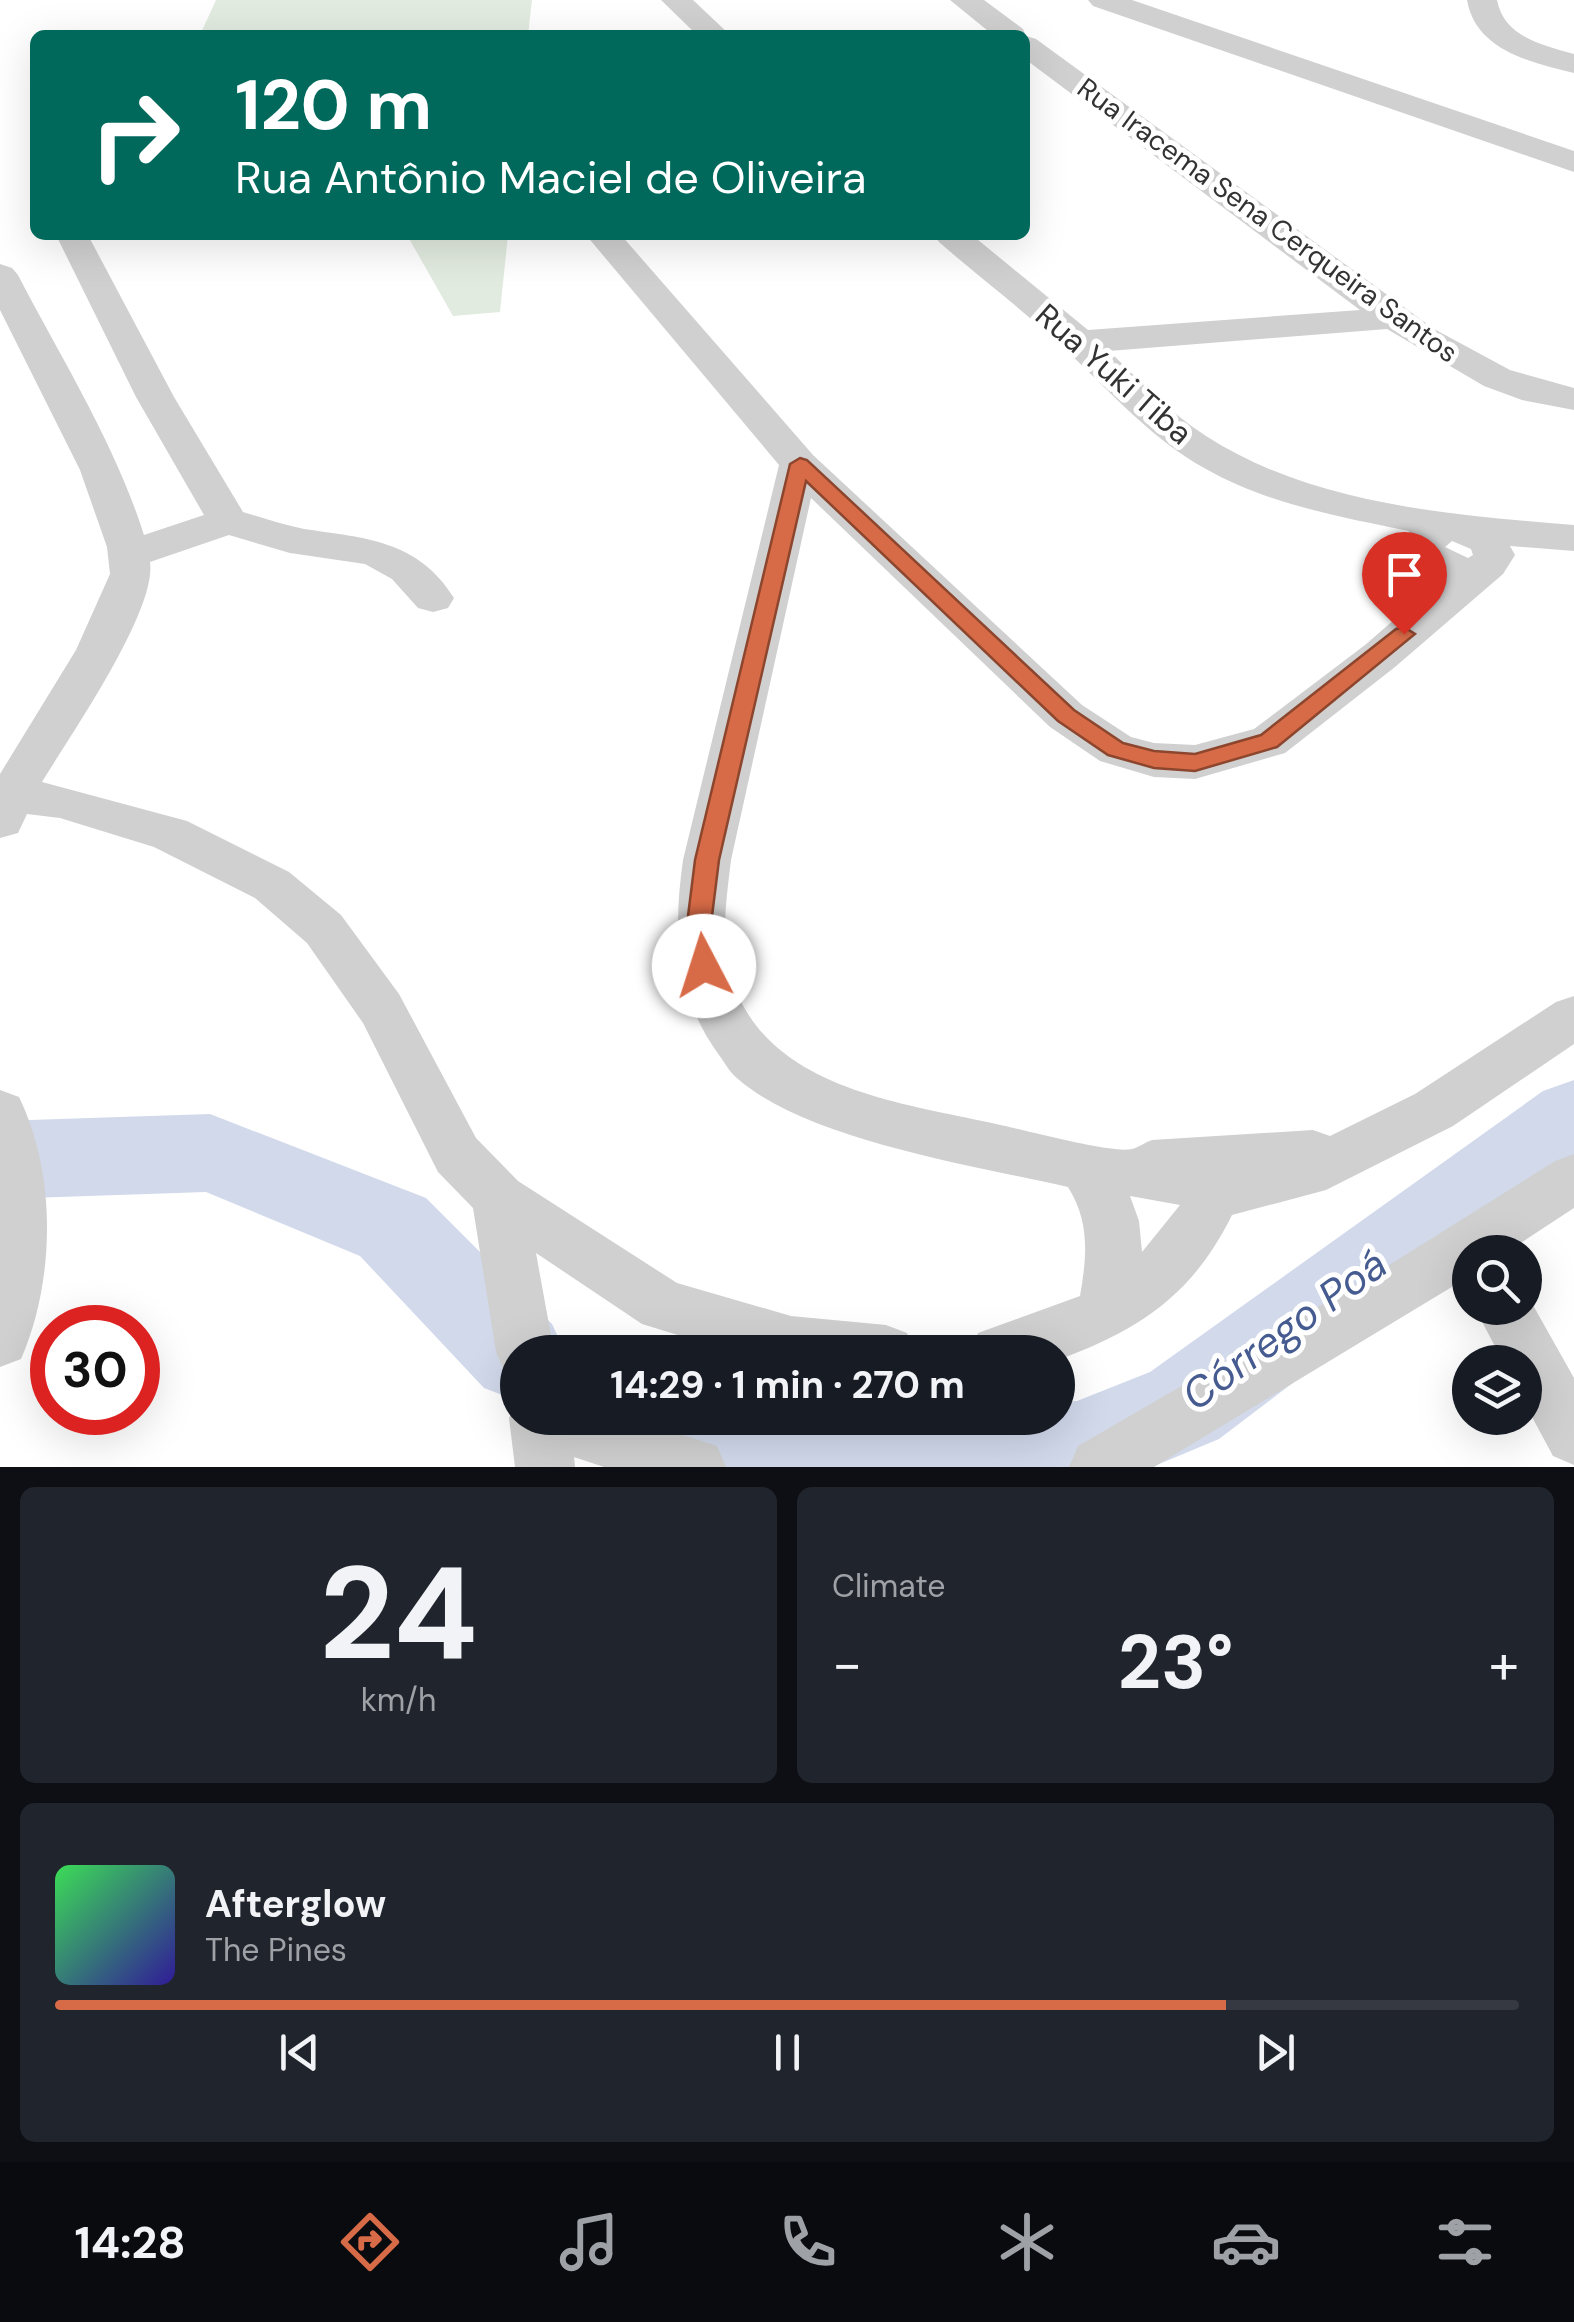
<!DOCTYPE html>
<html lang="en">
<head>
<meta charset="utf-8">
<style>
	body { margin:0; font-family:"DM Sans",sans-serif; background:#20242c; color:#f1f3f6; height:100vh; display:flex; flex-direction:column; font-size:38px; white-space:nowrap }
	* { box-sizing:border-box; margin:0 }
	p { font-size:32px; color:#9ea1a6 }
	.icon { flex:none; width:55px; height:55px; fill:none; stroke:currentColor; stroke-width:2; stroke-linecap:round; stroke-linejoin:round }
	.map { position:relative; height:1467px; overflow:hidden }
	.sheet { display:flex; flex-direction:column; gap:20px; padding:20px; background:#0d0f14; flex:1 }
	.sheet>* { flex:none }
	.hud { position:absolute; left:30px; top:30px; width:1000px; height:210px; border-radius:15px; box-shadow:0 10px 40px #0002; background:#00695c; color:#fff; overflow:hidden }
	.controls { position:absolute; left:1452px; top:1235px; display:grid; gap:20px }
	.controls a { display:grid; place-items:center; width:90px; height:90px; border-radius:50%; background:#171b24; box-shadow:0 10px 40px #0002; font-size:50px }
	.speed { position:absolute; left:30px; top:1305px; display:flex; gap:20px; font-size:50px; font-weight:700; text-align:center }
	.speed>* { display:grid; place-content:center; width:130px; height:130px; border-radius:50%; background:#171b24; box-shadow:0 10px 40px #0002; line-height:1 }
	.speed .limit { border:15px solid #d22; background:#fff; color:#111 }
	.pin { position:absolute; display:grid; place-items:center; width:85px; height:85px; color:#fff; margin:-102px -42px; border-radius:50% 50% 50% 0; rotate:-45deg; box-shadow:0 0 10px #0007 }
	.pin .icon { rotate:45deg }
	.me { position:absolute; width:110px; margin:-55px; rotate:355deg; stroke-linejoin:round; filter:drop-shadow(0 0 8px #0008) }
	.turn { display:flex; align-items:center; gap:35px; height:210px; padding:0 40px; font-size:45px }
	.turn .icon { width:130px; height:130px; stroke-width:2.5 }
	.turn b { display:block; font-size:70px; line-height:85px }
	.big { font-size:75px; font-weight:700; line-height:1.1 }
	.sheet .widget { flex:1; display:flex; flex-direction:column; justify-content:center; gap:15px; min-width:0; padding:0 35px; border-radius:15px; background:#20242c }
	.sheet .dial { align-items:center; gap:0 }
	.dial b { font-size:130px; line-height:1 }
	.song { display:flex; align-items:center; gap:30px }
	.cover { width:120px; height:120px; border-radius:15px; background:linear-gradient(135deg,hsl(130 70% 55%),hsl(250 70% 35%)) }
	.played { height:10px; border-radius:5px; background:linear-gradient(90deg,#d86b47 80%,#363941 80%) }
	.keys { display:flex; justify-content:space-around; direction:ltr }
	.heat { display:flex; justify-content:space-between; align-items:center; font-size:55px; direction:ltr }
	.sheet .tiles { flex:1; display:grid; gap:20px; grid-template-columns:1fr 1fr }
	.widget:last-child { grid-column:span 2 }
	.trip { position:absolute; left:500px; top:1335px; width:575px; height:100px; border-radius:50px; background:#171b24; box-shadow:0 10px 40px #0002; font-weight:700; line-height:100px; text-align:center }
	.menu { display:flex; height:160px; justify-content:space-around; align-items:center; background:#090b0e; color:#9ea1a6 }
	.menu .icon { width:70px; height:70px }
	.menu .selected { color:#d86b47 }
	.menu b { font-size:45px; color:#f1f3f6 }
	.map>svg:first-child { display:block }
	.green { fill:#e2ebe0 }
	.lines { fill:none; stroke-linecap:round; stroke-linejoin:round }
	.river { fill:#d1d9eb; fill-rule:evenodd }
	.minor { fill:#d0d0d0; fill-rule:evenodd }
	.route { fill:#d86b47; stroke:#8c462e; stroke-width:2.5 }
	.labels { text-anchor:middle; stroke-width:10; stroke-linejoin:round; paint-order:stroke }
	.far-street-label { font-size:28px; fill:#333; stroke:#fff }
	.street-label { font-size:32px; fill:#333; stroke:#fff }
	.near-water-label { font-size:42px; font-style:italic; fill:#465b90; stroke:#fff }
</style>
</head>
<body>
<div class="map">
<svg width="1574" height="1467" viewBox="0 0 1574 1467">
	<rect width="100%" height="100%" fill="#fff"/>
	<g class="green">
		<polygon points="216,0 532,0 528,35 200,35"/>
		<polygon points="407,235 508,235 500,312 453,316"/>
	</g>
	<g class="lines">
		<g class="river">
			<polygon points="1574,1080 1574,1169 1219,1439 1152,1467 669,1467 632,1452 617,1418 1058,1418 1058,1402 1077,1401 1150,1372 1543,1091"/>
			<polygon points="210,1114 426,1198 552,1324 565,1352 518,1352 518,1401 484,1388 360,1256 206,1192 0,1199 0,1121"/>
		</g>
		<g class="minor">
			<polygon points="661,0 693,0 730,35 697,35"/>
			<path d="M950 0H984L1023 29 1026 36 1036 39 1434 329 1510 370 1574 388V410L1522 400 1484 386 1387 329 1109 351C1140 381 1170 413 1206 436 1313 505 1451 515 1574 525V551L1510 546 1515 555 1503 574 1395 667 1285 753 1195 779 1154 777 1100 761 1050 727 811 498 731 860C727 895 721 932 729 967 756 1087 896 1102 996 1124 1021 1129 1112 1154 1132 1149 1137 1148 1146 1142 1152 1140L1313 1130 1330 1136 1415 1094 1556 1002 1574 996V1044L1453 1126 1326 1190 1232 1215C1192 1296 1139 1330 1058 1360V1352H970L978 1333 1080 1296C1087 1256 1090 1222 1068 1187 976 1166 808 1140 738 1079 730 1073 725 1063 719 1055 675 995 673 931 683 860L779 465 586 235H621L813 455 1082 705 1131 737 1154 743 1195 745 1254 729 1365 645 1440 580 1415 566 1403 548 1409 531C1341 517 1267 504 1206 469 1151 439 1112 393 1067 351 1026 312 981 279 939 242L934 235H972L1088 330 1360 310 1025 59V35H993ZM1452 541 1471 549 1473 555 1468 558 1445 547ZM1130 1196 1180 1205 1142 1252 1139 1221Z"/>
			<polygon points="1088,0 1132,0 1574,151 1574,172 1093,6"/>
			<path d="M1467 0H1497C1504 37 1542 45 1574 54V73C1531 62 1476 51 1467 0Z"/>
			<path d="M56 235 89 237 174 397 243 512C263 518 283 525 304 529 365 538 418 540 454 598L448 608 433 612 418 608 392 579 365 564 290 553 229 535 150 562C157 611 70 736 42 782L187 821 289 872 341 915 399 994 476 1138 518 1181 677 1283 791 1316 886 1325 907 1333 915 1352H733L642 1324 536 1253 554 1352H518V1376L504 1371 496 1352 473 1208 438 1172 363 1023 307 943 255 898 154 847 60 818 27 814 18 833 0 838V774L76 650 110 574 107 547 80 470 0 310V264L12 268 18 275C62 360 115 443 144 535L204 515 136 397Z"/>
			<path d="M0 1090 19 1097C57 1175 55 1281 21 1359L0 1367Z"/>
			<polygon points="1574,1154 1574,1208 1507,1252 1470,1252 1470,1276 1154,1467 1069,1467 1078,1446 1378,1272 1555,1161"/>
			<polygon points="1525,1291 1574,1378 1574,1465 1553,1456 1525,1404 1525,1362 1503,1362 1475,1308 1525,1308"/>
			<polygon points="518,1399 518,1418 631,1418 717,1446 726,1467 604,1467 574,1457 575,1467 515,1467 509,1418"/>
		</g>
	</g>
	<polygon class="route" points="800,458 807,460 1074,710 1123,743 1154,751 1195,754 1261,735 1396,629 1404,627 1415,634 1277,747 1195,771 1154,768 1108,755 1058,721 806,481 719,860 712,916 717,966 713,973 695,973 691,966 688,916 695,860 790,464"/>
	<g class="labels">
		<g class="far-street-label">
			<text transform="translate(1268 220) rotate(36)" y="10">Rua Iracema Sena Cerqueira Santos</text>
		</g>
		<g class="street-label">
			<text transform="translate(1114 374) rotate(41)" y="11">Rua Yuki Tiba</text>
		</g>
		<g class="near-water-label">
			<text transform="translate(1284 1329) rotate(-36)" y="15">Córrego Poá</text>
		</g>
	</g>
</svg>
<div class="controls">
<a><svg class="icon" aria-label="search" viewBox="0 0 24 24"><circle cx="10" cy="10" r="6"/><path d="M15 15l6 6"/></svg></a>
<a><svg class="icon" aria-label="layers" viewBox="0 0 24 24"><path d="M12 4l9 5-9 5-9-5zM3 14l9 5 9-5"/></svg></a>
</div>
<div class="speed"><div class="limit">30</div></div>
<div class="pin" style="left:1404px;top:634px;background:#d93025"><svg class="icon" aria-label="arrive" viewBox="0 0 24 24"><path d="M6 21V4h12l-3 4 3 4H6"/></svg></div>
<svg class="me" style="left:704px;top:966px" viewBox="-20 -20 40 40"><circle r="19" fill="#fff"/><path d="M0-13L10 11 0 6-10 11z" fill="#d86b47"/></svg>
<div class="trip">14:29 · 1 min · 270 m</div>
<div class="hud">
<div class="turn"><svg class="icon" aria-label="right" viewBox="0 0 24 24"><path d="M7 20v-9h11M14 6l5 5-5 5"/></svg><div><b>120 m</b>Rua Antônio Maciel de Oliveira</div></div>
</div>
</div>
<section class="sheet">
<div class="tiles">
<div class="widget dial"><b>24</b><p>km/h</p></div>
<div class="widget"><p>Climate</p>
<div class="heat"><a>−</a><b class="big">23°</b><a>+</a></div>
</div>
<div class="widget">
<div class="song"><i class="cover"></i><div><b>Afterglow</b><p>The Pines</p></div></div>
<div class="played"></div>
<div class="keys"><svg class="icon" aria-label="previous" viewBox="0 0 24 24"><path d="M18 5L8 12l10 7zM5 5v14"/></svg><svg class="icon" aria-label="pause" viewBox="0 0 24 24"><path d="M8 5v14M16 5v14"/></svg><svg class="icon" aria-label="next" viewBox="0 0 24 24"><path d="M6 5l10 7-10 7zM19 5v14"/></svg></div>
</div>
</div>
</section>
<nav class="menu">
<b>14:28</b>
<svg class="icon selected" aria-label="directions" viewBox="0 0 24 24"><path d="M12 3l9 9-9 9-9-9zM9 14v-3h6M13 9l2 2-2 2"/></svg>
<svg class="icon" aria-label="music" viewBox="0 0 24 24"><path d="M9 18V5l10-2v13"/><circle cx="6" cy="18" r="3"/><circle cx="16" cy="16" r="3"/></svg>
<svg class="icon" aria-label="phone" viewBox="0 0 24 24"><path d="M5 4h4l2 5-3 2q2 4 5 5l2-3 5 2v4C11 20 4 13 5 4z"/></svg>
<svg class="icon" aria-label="climate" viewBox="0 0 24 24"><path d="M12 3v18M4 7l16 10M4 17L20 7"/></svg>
<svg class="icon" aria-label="car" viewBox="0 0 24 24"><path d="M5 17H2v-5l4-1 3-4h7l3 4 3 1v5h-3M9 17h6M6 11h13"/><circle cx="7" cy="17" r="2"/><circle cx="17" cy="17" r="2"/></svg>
<svg class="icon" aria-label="filters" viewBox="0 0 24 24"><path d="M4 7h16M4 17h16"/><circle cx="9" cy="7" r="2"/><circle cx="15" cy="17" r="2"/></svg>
</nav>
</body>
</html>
